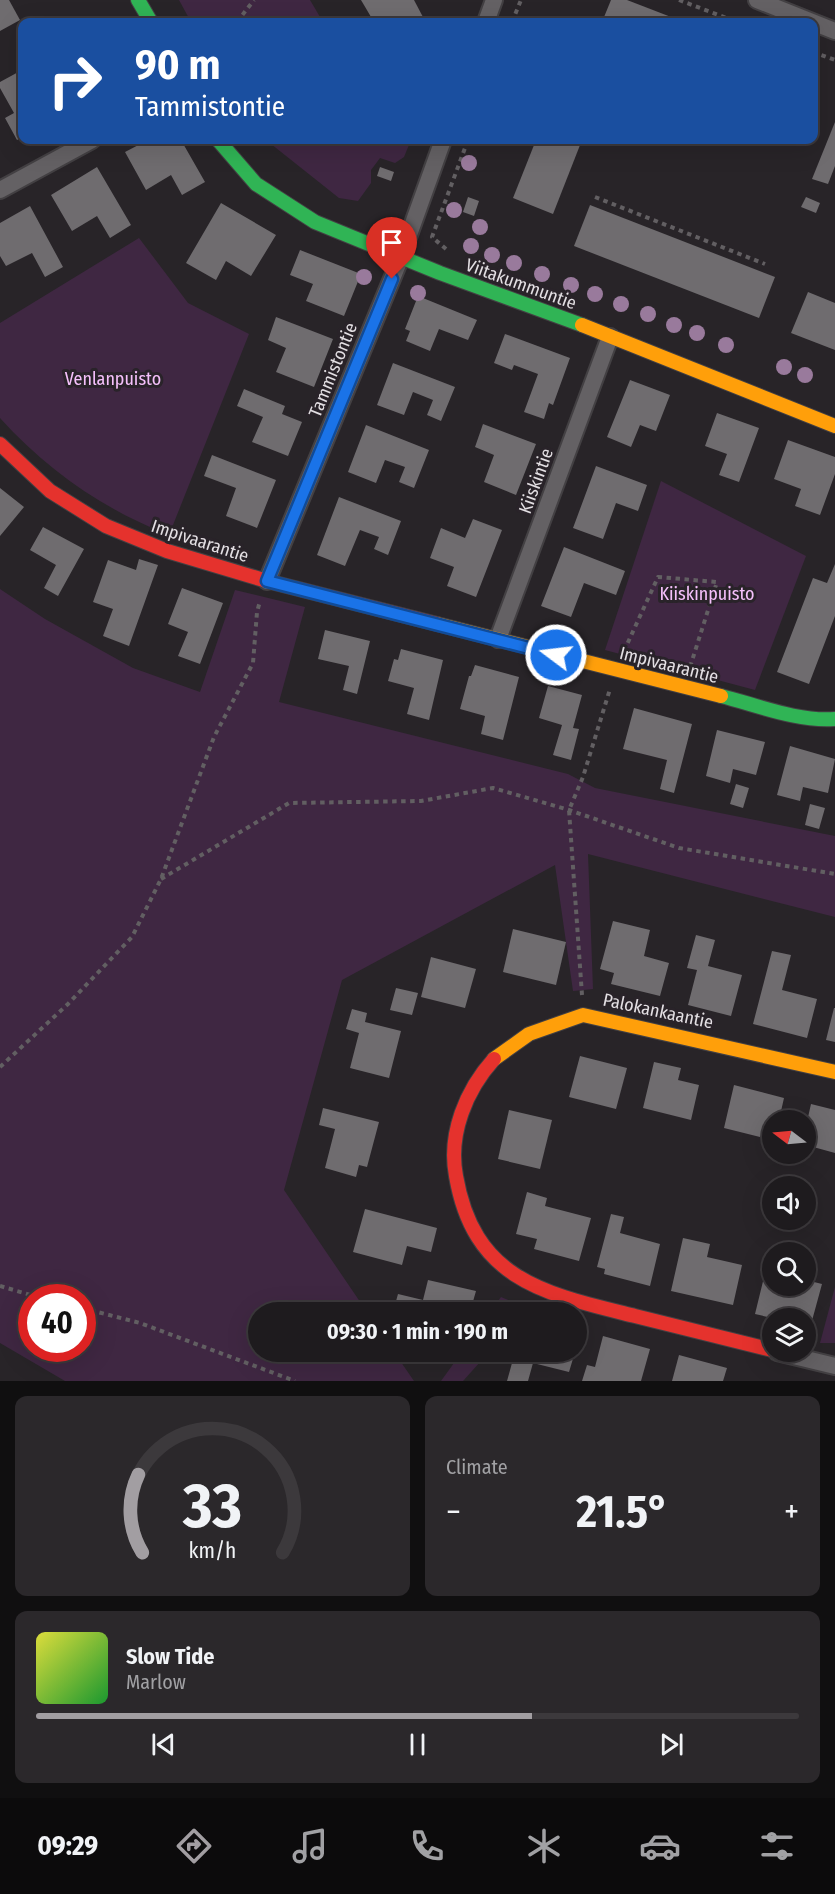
<!DOCTYPE html>
<html lang="en">
<head>
<meta charset="utf-8">
<style>
	body { margin:0; font-family:"Fira Sans Condensed",sans-serif; background:#2b282b; color:#f1f3f6; height:100vh; display:flex; flex-direction:column; font-size:22px; white-space:nowrap }
	* { box-sizing:border-box; margin:0 }
	p { font-size:20px; color:#a1a1a4 }
	.icon { flex:none; width:33px; height:33px; fill:none; stroke:currentColor; stroke-width:2; stroke-linecap:round; stroke-linejoin:round }
	.map { position:relative; height:1381px; overflow:hidden }
	.panel { display:flex; flex-direction:column; gap:15px; padding:15px; background:#100f10; flex:1 }
	.panel>* { flex:none }
	.top-card { position:absolute; left:18px; top:18px; width:800px; height:126px; border-radius:12px; box-shadow:0 6px 24px #0002,0 0 0 2px #3c393c; background:#1a4fa0; color:#fff; overflow:hidden }
	.needle { width:39px; rotate:286deg }
	.fabs { position:absolute; left:762px; top:1110px; display:grid; gap:12px }
	.fabs a { display:grid; place-items:center; width:54px; height:54px; border-radius:50%; background:#1e1b1e; box-shadow:0 6px 24px #0002,0 0 0 2px #3c393c; font-size:30px }
	.speed { position:absolute; left:18px; top:1284px; display:flex; gap:12px; font-size:30px; font-weight:700; text-align:center }
	.speed>* { display:grid; place-content:center; width:78px; height:78px; border-radius:50%; background:#1e1b1e; box-shadow:0 6px 24px #0002,0 0 0 2px #3c393c; line-height:1 }
	.speed .limit { border:9px solid #d22; background:#fff; color:#111 }
	.pin { position:absolute; display:grid; place-items:center; width:51px; height:51px; color:#fff; margin:-62px -26px; border-radius:50% 50% 50% 0; rotate:-45deg; box-shadow:0 0 6px #0007 }
	.pin .icon { rotate:45deg }
	.me { position:absolute; width:66px; margin:-33px; rotate:285deg; stroke-linejoin:round; filter:drop-shadow(0 0 4px #0008) }
	.turn { display:flex; align-items:center; gap:21px; height:126px; padding:0 18px; font-size:27px }
	.turn .icon { width:78px; height:78px; stroke-width:2.5 }
	.turn b { display:block; font-size:42px; line-height:51px }
	.big { font-size:45px; font-weight:700; line-height:1.1 }
	.panel .card { flex:1; display:flex; flex-direction:column; justify-content:center; gap:9px; min-width:0; padding:0 21px; border-radius:12px; background:#2b282b }
	.panel .dial { align-items:center; gap:0 }
	.dial svg { height:156px; overflow:visible; fill:none; stroke:#3c393c; stroke-width:7; stroke-linecap:round; text-anchor:middle }
	.dial text { fill:#f1f3f6; stroke:none }
	.song { display:flex; align-items:center; gap:18px }
	.cover { width:72px; height:72px; border-radius:9px; background:linear-gradient(135deg,hsl(60 70% 55%),hsl(130 70% 35%)) }
	.played { height:6px; border-radius:3px; background:linear-gradient(90deg,#a29ea2 65%,#3c393c 65%) }
	.keys { display:flex; justify-content:space-around; direction:ltr }
	.heat { display:flex; justify-content:space-between; align-items:center; font-size:33px; direction:ltr }
	.panel .tiles { flex:1; display:grid; gap:15px; grid-template-columns:1fr 1fr }
	.card:last-child { grid-column:span 2 }
	.trip { position:absolute; left:248px; top:1302px; width:339px; height:60px; border-radius:30px; background:#1e1b1e; box-shadow:0 6px 24px #0002,0 0 0 2px #3c393c; font-weight:700; line-height:60px; text-align:center }
	.dock { display:flex; height:96px; justify-content:space-around; align-items:center; background:#0c0b0c; color:#a1a1a4 }
	.dock .icon { width:42px; height:42px }
	.dock .selected { color:#a29ea2 }
	.dock b { font-size:27px; color:#f1f3f6 }
	.map>svg:first-child { display:block }
	.green { fill:#3f2742; fill-rule:evenodd }
	.building { fill:#6f6c6f }
	.lines { fill:none; stroke-linecap:round; stroke-linejoin:round }
	.street-casing { stroke:#434043; stroke-width:20 }
	.fast-casing { stroke:#434043; stroke-width:16 }
	.slow-casing { stroke:#434043; stroke-width:16 }
	.jam-casing { stroke:#434043; stroke-width:16 }
	.path { stroke:#625f62; stroke-width:4; stroke-dasharray:4.5 4.5; stroke-linecap:butt }
	.street { stroke:#646164; stroke-width:16 }
	.fast { stroke:#30b455; stroke-width:14 }
	.slow { stroke:#ff9f0a; stroke-width:14 }
	.jam { stroke:#e5322d; stroke-width:14 }
	.tree { fill:#997a9c }
	.route-casing { stroke:#114b97; stroke-width:15 }
	.route { stroke:#1a73e8; stroke-width:10 }
	.labels { text-anchor:middle; stroke-width:6; stroke-linejoin:round; paint-order:stroke }
	.street-label { font-size:18px; fill:#e3dfe3; stroke:#292329 }
	.park-label { font-size:18px; fill:#f5c0fb; stroke:#292329 }
</style>
</head>
<body>
<div class="map">
<svg width="835" height="1381" viewBox="0 0 835 1381">
	<rect width="100%" height="100%" fill="#282428"/>
	<g class="green">
		<polygon points="179,0 310,0 323,22 191,22"/>
		<polygon points="266,140 411,140 404,157 395,163 380,158 371,170 371,183 358,201 339,198"/>
		<path d="M139 238 188 303 249 334 169 535C103 509 48 471 0 418V323Z"/>
		<polygon points="661,481 806,556 755,690 605,650"/>
		<path d="M0 589 45 619 133 668 200 692 235 590 305 607 279 702 568 774 595 788 835 836V917L588 854 593 989 573 991 555 865 342 980 284 1190 367 1312H258V1352H394L414 1381H65L0 1343ZM32 1298H82V1348H32Z"/>
		<polygon points="835,1287 835,1343 820,1343"/>
		<polygon points="501,1297 528,1308 524,1312 490,1312"/>
		<polygon points="462,1352 489,1352 463,1381 441,1381"/>
	</g>
	<g class="building">
		<polygon points="0,0 9,0 20,20 0,31"/>
		<polygon points="361,0 414,0 424,19 417,22 374,22"/>
		<polygon points="611,0 627,0 684,22 602,22"/>
		<polygon points="113,17 116,22 102,22"/>
		<polygon points="22,70 22,137 17,140 5,118 14,113 0,88 0,82"/>
		<polygon points="835,122 835,166 828,184 812,179"/>
		<polygon points="148,140 181,140 205,182 182,195 171,175 146,190 125,152"/>
		<polygon points="536,140 582,140 553,214 513,198"/>
		<polygon points="97,167 131,225 110,238 97,216 72,231 51,195"/>
		<polygon points="380,167 394,172 391,181 377,176"/>
		<polygon points="468,197 479,201 474,216 463,212"/>
		<polygon points="806,197 820,203 816,213 801,207"/>
		<polygon points="221,203 276,235 251,276 226,261 216,280 186,263"/>
		<polygon points="590,205 775,277 759,318 574,246"/>
		<polygon points="30,206 63,267 45,277 32,253 6,266 0,256 0,223"/>
		<polygon points="300,250 361,274 344,316 306,301 313,284 290,275"/>
		<polygon points="808,292 835,303 835,350 791,333"/>
		<polygon points="418,296 477,320 468,340 439,329 430,351 406,341 410,331 405,329"/>
		<polygon points="276,317 333,339 314,387 276,372 286,348 268,340"/>
		<polygon points="505,334 570,358 553,405 549,403 544,419 524,412 538,374 514,365 512,370 494,363"/>
		<polygon points="393,363 455,387 441,421 427,415 433,400 413,392 404,415 377,405"/>
		<polygon points="630,380 670,395 656,431 640,425 631,447 607,437"/>
		<polygon points="244,389 285,406 282,414 302,422 288,456 252,442 263,417 237,406"/>
		<polygon points="717,413 759,428 739,482 719,475 727,454 705,446"/>
		<polygon points="483,424 536,444 516,495 484,482 494,455 475,447"/>
		<polygon points="366,425 429,450 414,488 399,482 405,467 385,460 376,483 348,472"/>
		<polygon points="788,440 835,457 835,474 820,515 795,506 801,489 774,479"/>
		<polygon points="212,455 276,480 257,528 226,516 236,488 204,476"/>
		<polygon points="596,466 647,485 638,511 616,503 603,539 573,528"/>
		<polygon points="0,488 24,507 0,536"/>
		<polygon points="339,497 401,521 388,555 374,549 379,537 360,530 345,566 317,555"/>
		<polygon points="473,519 502,530 476,597 447,586 454,567 430,558 441,528 465,538"/>
		<polygon points="43,527 84,549 58,596 44,588 56,565 30,550"/>
		<polygon points="564,547 625,571 616,595 584,583 571,617 541,606"/>
		<polygon points="139,559 158,565 129,646 103,636 113,609 93,602 108,560 136,570"/>
		<polygon points="835,564 835,616 809,684 777,672 813,578 827,583"/>
		<polygon points="182,588 223,603 200,664 178,656 188,632 168,624"/>
		<polygon points="325,630 370,641 357,694 343,690 349,666 318,659"/>
		<polygon points="401,649 443,660 429,720 407,714 414,688 388,681 394,659 398,660"/>
		<polygon points="475,665 519,677 503,740 481,734 485,716 460,709 469,676 471,676"/>
		<polygon points="548,686 582,695 573,728 579,729 571,760 553,755 562,725 539,718"/>
		<polygon points="634,708 692,724 674,793 660,789 667,760 623,749"/>
		<polygon points="717,730 765,742 756,775 733,769 730,783 706,776"/>
		<polygon points="790,746 835,759 828,793 803,787 800,801 777,795"/>
		<polygon points="736,784 749,788 743,808 730,804"/>
		<polygon points="810,804 825,808 819,829 805,825"/>
		<polygon points="613,921 650,930 644,956 669,963 660,996 611,984 614,973 600,969"/>
		<polygon points="513,929 566,942 556,985 503,972"/>
		<polygon points="696,935 715,940 708,966 742,975 731,1016 688,1005 697,970 687,968"/>
		<polygon points="772,951 791,955 782,990 817,999 807,1038 753,1024"/>
		<polygon points="431,957 476,969 465,1008 421,997"/>
		<polygon points="396,988 418,993 412,1015 390,1010"/>
		<polygon points="834,1008 835,1008 835,1042 826,1040"/>
		<polygon points="352,1009 367,1013 365,1022 401,1031 389,1078 350,1068 359,1033 346,1029"/>
		<polygon points="580,1056 627,1068 616,1109 569,1097"/>
		<polygon points="654,1062 681,1068 678,1080 699,1085 691,1120 643,1108"/>
		<polygon points="734,1085 784,1098 779,1120 772,1120 772,1140 724,1128"/>
		<polygon points="811,1104 835,1110 835,1153 806,1145 806,1126"/>
		<polygon points="323,1108 379,1122 367,1167 359,1165 356,1177 325,1168 335,1129 319,1125"/>
		<polygon points="509,1110 552,1120 540,1169 498,1159"/>
		<polygon points="527,1192 547,1198 545,1206 591,1218 579,1261 534,1249 537,1239 516,1234"/>
		<polygon points="365,1209 437,1228 431,1252 407,1246 402,1265 353,1252"/>
		<polygon points="611,1214 624,1217 620,1233 660,1244 650,1286 604,1274 605,1269 597,1267"/>
		<polygon points="683,1238 710,1244 707,1257 742,1265 733,1305 671,1291"/>
		<polygon points="766,1269 772,1271 772,1286 806,1286 806,1280 822,1284 810,1328 806,1327 806,1318 772,1318 755,1314"/>
		<polygon points="428,1280 476,1291 470,1312 393,1312 398,1294 423,1300"/>
		<polygon points="603,1336 650,1349 641,1381 582,1381 587,1365 595,1367"/>
		<polygon points="515,1352 575,1352 569,1372 533,1363 528,1381 507,1381"/>
		<polygon points="679,1355 727,1368 723,1381 672,1381"/>
	</g>
	<g class="lines">
		<g class="street-casing">
			<g id="street">
				<polyline points="757,0 835,31"/>
				<polyline points="486,22 494,0"/>
				<polyline points="0,190 92,140"/>
				<polyline points="267,581 401,257 443,140"/>
				<polyline points="498,639 610,337"/>
				<polyline points="777,1352 835,1366"/>
			</g>
		</g>
		<g class="fast-casing">
			<g id="fast">
				<polyline points="138,0 151,22"/>
				<polyline points="218,140 256,184 315,222 440,273 582,325"/>
				<path d="M721 696C757 705 798 722 835 719"/>
			</g>
		</g>
		<g class="slow-casing">
			<g id="slow">
				<polyline points="582,325 835,426"/>
				<polyline points="437,624 721,696"/>
				<polyline points="494,1059 529,1034 583,1015 835,1072"/>
			</g>
		</g>
		<g class="jam-casing">
			<g id="jam">
				<polyline points="0,444 50,491 106,526 167,551 267,581 437,624"/>
				<path d="M494 1059C466 1090 448 1134 456 1176 474 1281 546 1294 635 1316 681 1327 726 1339 772 1350"/>
			</g>
		</g>
		<g class="path">
			<polyline points="679,0 737,22"/>
			<polyline points="237,22 254,0"/>
			<polyline points="512,22 521,0"/>
			<polyline points="813,52 835,60"/>
			<polyline points="595,197 765,264"/>
			<polyline points="446,249 432,237 468,140"/>
			<polyline points="624,651 658,577 717,582 690,667"/>
			<polyline points="161,879 289,803 421,801 493,788 569,810 679,848 835,874"/>
			<polyline points="582,995 569,810 583,777 610,689"/>
			<polyline points="0,1067 68,1004 132,937 161,879 214,737 253,663 257,612 260,601"/>
			<polyline points="0,1286 41,1298"/>
			<polyline points="82,1308 140,1323 295,1381"/>
		</g>
		<use href="#street" class="street"/>
		<use href="#fast" class="fast"/>
		<use href="#slow" class="slow"/>
		<use href="#jam" class="jam"/>
	</g>
	<g class="tree">
		<circle cx="469" cy="163" r="8"/>
		<circle cx="454" cy="210" r="8"/>
		<circle cx="480" cy="227" r="8"/>
		<circle cx="471" cy="246" r="8"/>
		<circle cx="492" cy="255" r="8"/>
		<circle cx="514" cy="263" r="8"/>
		<circle cx="542" cy="274" r="8"/>
		<circle cx="364" cy="277" r="8"/>
		<circle cx="571" cy="285" r="8"/>
		<circle cx="418" cy="293" r="8"/>
		<circle cx="595" cy="294" r="8"/>
		<circle cx="621" cy="304" r="8"/>
		<circle cx="648" cy="314" r="8"/>
		<circle cx="674" cy="325" r="8"/>
		<circle cx="697" cy="333" r="8"/>
		<circle cx="726" cy="345" r="8"/>
		<circle cx="784" cy="367" r="8"/>
		<circle cx="805" cy="375" r="8"/>
	</g>
	<g class="lines">
		<g class="route-casing">
			<polyline id="route" points="392,279 267,581 556,655"/>
		</g>
		<use href="#route" class="route"/>
	</g>
	<g class="labels">
		<g class="street-label">
			<text transform="translate(521 284) rotate(20)" y="6">Viitakummuntie</text>
			<text transform="translate(333 370) rotate(-68)" y="6">Tammistontie</text>
			<text transform="translate(536 481) rotate(-70)" y="6">Kiiskintie</text>
			<text transform="translate(200 541) rotate(18)" y="6">Impivaarantie</text>
			<text transform="translate(669 665) rotate(14)" y="6">Impivaarantie</text>
			<text transform="translate(658 1011) rotate(12)" y="6">Palokankaantie</text>
		</g>
		<g class="park-label">
			<text x="113" y="385">Venlanpuisto</text>
			<text x="707" y="600">Kiiskinpuisto</text>
		</g>
	</g>
</svg>
<div class="fabs">
<a><svg class="needle" viewBox="-14 -14 28 28"><path d="M0-13l5 13h-10z" fill="#e53935"/><path d="M0 13l5-13h-10z" fill="#a1a1a4"/></svg></a>
<a><svg class="icon" aria-label="sound" viewBox="0 0 24 24"><path d="M4 9h4l5-4v14l-5-4H4zM17 9q2 3 0 6"/></svg></a>
<a><svg class="icon" aria-label="search" viewBox="0 0 24 24"><circle cx="10" cy="10" r="6"/><path d="M15 15l6 6"/></svg></a>
<a><svg class="icon" aria-label="layers" viewBox="0 0 24 24"><path d="M12 4l9 5-9 5-9-5zM3 14l9 5 9-5"/></svg></a>
</div>
<div class="speed"><div class="limit">40</div></div>
<div class="pin" style="left:392px;top:279px;background:#d93025"><svg class="icon" aria-label="arrive" viewBox="0 0 24 24"><path d="M6 21V4h12l-3 4 3 4H6"/></svg></div>
<svg class="me" style="left:556px;top:655px" viewBox="-20 -20 40 40"><circle r="17" fill="#1a73e8" stroke="#fff" stroke-width="3"/><path d="M0-11L8 9 0 5-8 9z" fill="#fff"/></svg>
<div class="trip">09:30 · 1 min · 190 m</div>
<div class="top-card">
<div class="turn"><svg class="icon" aria-label="right" viewBox="0 0 24 24"><path d="M7 20v-9h11M14 6l5 5-5 5"/></svg><div><b>90 m</b>Tammistontie</div></div>
</div>
</div>
<section class="panel">
<div class="tiles">
<div class="card dial"><svg viewBox="0 0 100 80">
<path d="M14 69A42 42 0 1 1 86 69"/>
<path d="M14 69A42 42 0 0 1 12 29" stroke="#a29ea2"/>
<text x="50" y="56" font-size="32" font-weight="700">33</text>
<text x="50" y="72" font-size="11">km/h</text>
</svg></div>
<div class="card"><p>Climate</p>
<div class="heat"><a>−</a><b class="big">21.5°</b><a>+</a></div>
</div>
<div class="card">
<div class="song"><i class="cover"></i><div><b>Slow Tide</b><p>Marlow</p></div></div>
<div class="played"></div>
<div class="keys"><svg class="icon" aria-label="previous" viewBox="0 0 24 24"><path d="M18 5L8 12l10 7zM5 5v14"/></svg><svg class="icon" aria-label="pause" viewBox="0 0 24 24"><path d="M8 5v14M16 5v14"/></svg><svg class="icon" aria-label="next" viewBox="0 0 24 24"><path d="M6 5l10 7-10 7zM19 5v14"/></svg></div>
</div>
</div>
</section>
<nav class="dock">
<b>09:29</b>
<svg class="icon selected" aria-label="directions" viewBox="0 0 24 24"><path d="M12 3l9 9-9 9-9-9zM9 14v-3h6M13 9l2 2-2 2"/></svg>
<svg class="icon" aria-label="music" viewBox="0 0 24 24"><path d="M9 18V5l10-2v13"/><circle cx="6" cy="18" r="3"/><circle cx="16" cy="16" r="3"/></svg>
<svg class="icon" aria-label="phone" viewBox="0 0 24 24"><path d="M5 4h4l2 5-3 2q2 4 5 5l2-3 5 2v4C11 20 4 13 5 4z"/></svg>
<svg class="icon" aria-label="climate" viewBox="0 0 24 24"><path d="M12 3v18M4 7l16 10M4 17L20 7"/></svg>
<svg class="icon" aria-label="car" viewBox="0 0 24 24"><path d="M5 17H2v-5l4-1 3-4h7l3 4 3 1v5h-3M9 17h6M6 11h13"/><circle cx="7" cy="17" r="2"/><circle cx="17" cy="17" r="2"/></svg>
<svg class="icon" aria-label="filters" viewBox="0 0 24 24"><path d="M4 7h16M4 17h16"/><circle cx="9" cy="7" r="2"/><circle cx="15" cy="17" r="2"/></svg>
</nav>
</body>
</html>
